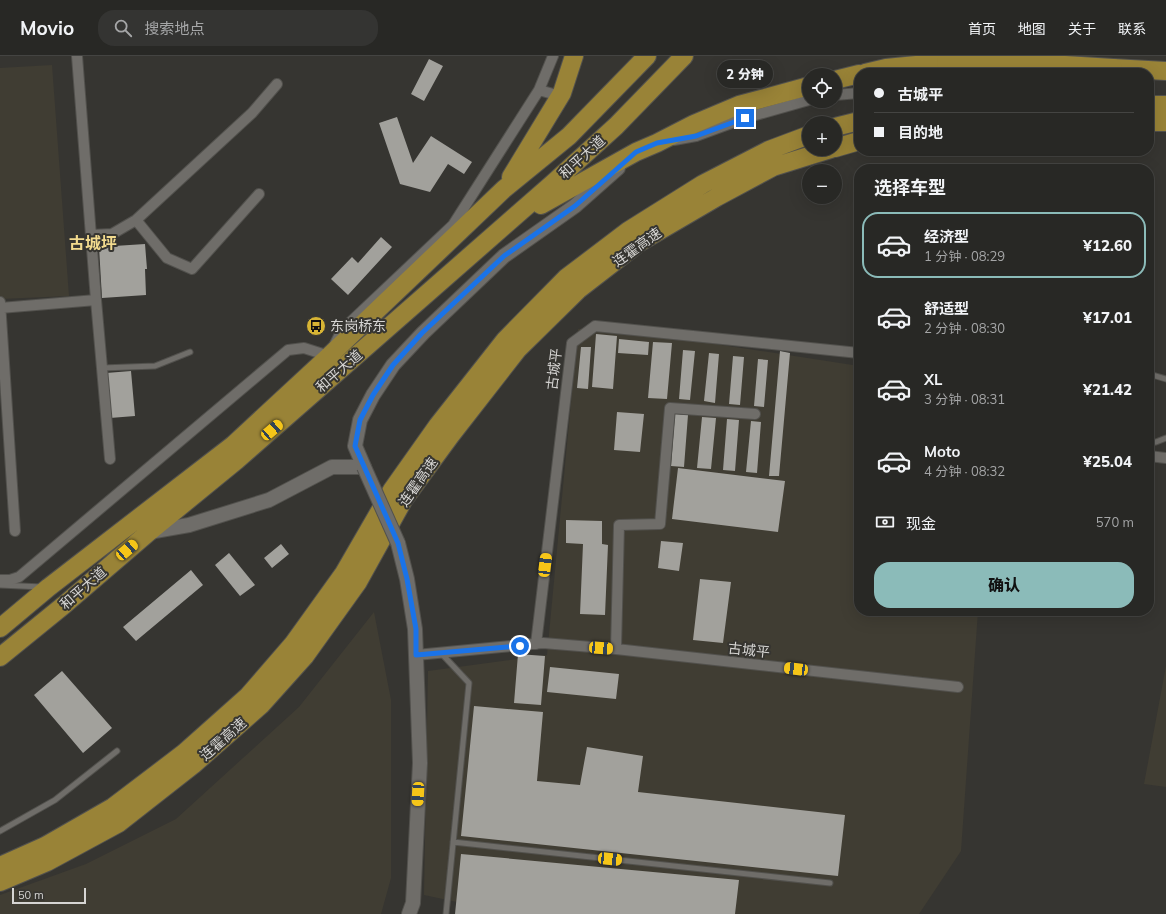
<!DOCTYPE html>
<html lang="zh">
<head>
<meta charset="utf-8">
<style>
	body { margin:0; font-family:Mulish,"Noto Sans SC",sans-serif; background:#343432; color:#f1f3f6; height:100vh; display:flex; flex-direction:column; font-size:15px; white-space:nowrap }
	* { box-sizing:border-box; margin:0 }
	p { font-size:13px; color:#a5a6a7 }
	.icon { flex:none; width:22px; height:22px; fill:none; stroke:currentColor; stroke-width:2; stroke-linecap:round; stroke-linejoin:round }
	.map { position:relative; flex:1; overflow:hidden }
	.panel { position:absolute; left:854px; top:108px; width:300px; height:452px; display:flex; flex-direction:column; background:#282825; border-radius:16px; box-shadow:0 4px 16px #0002,0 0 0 1px #444442 }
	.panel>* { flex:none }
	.guide { position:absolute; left:854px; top:12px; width:300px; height:88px; border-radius:16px; box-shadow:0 4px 16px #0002,0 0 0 1px #444442; display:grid; align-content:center; height:88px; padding:0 20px; background:#282825 }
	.tools { position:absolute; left:802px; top:12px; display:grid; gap:8px }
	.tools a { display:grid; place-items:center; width:40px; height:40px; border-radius:50%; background:#282825; box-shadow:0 4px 16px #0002,0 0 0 1px #444442; font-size:20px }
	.scale { position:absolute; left:12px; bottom:10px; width:74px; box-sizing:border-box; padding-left:4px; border:2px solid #d6d5d3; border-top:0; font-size:11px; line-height:14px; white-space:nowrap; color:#d6d5d3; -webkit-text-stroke:3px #363531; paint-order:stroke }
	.end { position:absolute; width:18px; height:18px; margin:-9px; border:5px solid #1a73e8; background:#fff; box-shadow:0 0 0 2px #fff }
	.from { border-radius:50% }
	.bubble { position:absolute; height:28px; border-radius:14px; background:#282825; box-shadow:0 4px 16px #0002,0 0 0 1px #444442; font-size:13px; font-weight:800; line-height:28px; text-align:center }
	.car { position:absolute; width:12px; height:24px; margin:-12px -6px; border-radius:5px; box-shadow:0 0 3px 1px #0007; background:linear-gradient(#f5c518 24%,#345 0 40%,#f5c518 0 76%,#345 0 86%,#f5c518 0) }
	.guide b { display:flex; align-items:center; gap:14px; height:38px; font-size:15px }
	.guide b+b { border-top:1px solid #444442 }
	.guide i { width:10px; height:10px; background:#f1f3f6 }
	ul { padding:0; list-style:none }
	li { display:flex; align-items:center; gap:12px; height:66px; margin:0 8px 6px; padding:0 12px; border:2px solid transparent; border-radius:16px }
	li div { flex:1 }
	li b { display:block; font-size:15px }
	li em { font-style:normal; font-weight:800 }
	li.selected { border-color:#8bbbb9 }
	li>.icon { width:36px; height:36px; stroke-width:1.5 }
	h2 { padding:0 20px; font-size:18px; line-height:48px }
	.pay { display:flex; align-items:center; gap:10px; height:44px; padding:0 20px; font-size:15px }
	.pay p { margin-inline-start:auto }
	.action { display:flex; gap:8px; margin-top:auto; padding:8px 20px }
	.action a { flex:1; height:46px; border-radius:16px; background:#8bbbb9; color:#111; font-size:16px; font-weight:800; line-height:46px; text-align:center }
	header { display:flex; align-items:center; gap:24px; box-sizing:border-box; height:56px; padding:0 20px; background:#282825; border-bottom:1px solid #444442 }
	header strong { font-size:19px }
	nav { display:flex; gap:22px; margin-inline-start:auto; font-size:14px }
	.search { width:280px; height:36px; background:#343432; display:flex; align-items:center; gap:10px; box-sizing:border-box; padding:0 14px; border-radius:16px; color:#a5a6a7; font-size:15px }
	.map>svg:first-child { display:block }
</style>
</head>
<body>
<header>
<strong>Movio</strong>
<div class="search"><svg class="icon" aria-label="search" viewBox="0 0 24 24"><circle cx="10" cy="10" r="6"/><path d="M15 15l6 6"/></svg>搜索地点</div>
<nav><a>首页</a><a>地图</a><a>关于</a><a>联系</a></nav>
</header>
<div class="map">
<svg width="1166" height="858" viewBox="0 0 1166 858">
	<rect width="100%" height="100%" fill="#363531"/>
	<!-- built -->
	<path fill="#403d33" d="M52 9 69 240 0 243V12Z
		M605 271 859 310V555H978L961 795 919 858H514L424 839 428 615 547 599 578 273Z
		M374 556 391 644V822L381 858H0V839L86 808 176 763 299 651Z
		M1166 610V731L1144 728Z"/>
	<!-- building -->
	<path fill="#a2a19c" d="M429 3 443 10 424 45 411 38Z
		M397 61 413 107 431 80 472 106 464 118 448 108 430 136 400 128 379 67Z
		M381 181 392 191 348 239 331 223 352 201 358 207Z
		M145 188 147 213H145L146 239 102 242 99 191Z
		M596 278 617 280 613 333 592 331Z
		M619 283 649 286 648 299 618 297Z
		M653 286 672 287 667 343 648 342Z
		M581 291H591L588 333 577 332Z
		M683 294 695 295 690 344 679 343Z
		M780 295 790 297 779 420H769Z
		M709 297 719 298 715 347 704 345Z
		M733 300 744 301 740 349 729 348Z
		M758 303 768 304 764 351 754 350Z
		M131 315 135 360 110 362 106 317Z
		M617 356 644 358 640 396 614 394Z
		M675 358 688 359 684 411 671 410Z
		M702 361 716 362 711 413 697 412Z
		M727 363 739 364 735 415 723 414Z
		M751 365 761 366 757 417 746 416Z
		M678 412 785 425 778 476 672 463Z
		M566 464 602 465V488L608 489 605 559 580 558 583 488 566 487Z
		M661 485 683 487 679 515 658 512Z
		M281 488 289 498 272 512 264 502Z
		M229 497 255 529 240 540 215 509Z
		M191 514 203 529 136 585 123 571Z
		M700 523 731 526 723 587 693 584Z
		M518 598 545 600 541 649 514 647Z
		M550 611 619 618 616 643 547 636Z
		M62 615 112 672 83 697 34 639Z
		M474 650 543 656 537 725 580 729 587 691 643 700 638 736 845 759 838 820 461 780Z
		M461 798 739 824 735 858H455Z"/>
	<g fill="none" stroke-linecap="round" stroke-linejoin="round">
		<!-- lane casing -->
		<g stroke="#52514d" stroke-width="7">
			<path id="lane" d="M102 312 155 310 190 296
				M1149 318 1166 323
				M1149 387 1156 386 1166 382
				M0 529 42 531
				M441 597 469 627 446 858
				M0 775 55 744 117 695
				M453 786 830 827"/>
		</g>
		<!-- street casing -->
		<g stroke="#52514d" stroke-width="12">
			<path id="street" d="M77 0 96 244 110 403
				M539 34 560 40
				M835 39 859 37
				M674 84 696 80 745 62 809 44
				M136 164 167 202 192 213 259 138
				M91 179 112 178 136 164 252 57 277 28
				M0 246 15 475
				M0 252 96 244
				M1149 400 1166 402
				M0 524H10L19 521 288 294 304 292 329 300 342 274 453 169 539 34 553 0
				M536 588 572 287 595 270 859 297
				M616 593 619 469 660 468 670 352 755 358
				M416 599 543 587 616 593 958 631"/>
		</g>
		<!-- secondary casing -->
		<g stroke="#52514d" stroke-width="16">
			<path id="secondary" d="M149 476 189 469 269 444 332 411H364L355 390 360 364 373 339 393 309 423 277 504 200 575 150 618 112
				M398 487 407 523 415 573 420 707 413 847 409 858"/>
		</g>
		<!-- highway casing -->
		<g stroke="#52514d" stroke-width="20">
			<path id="highway" d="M1113 12 1166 15
				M865 17 886 12 946 6
				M835 24 859 18
				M835 71 859 65
				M835 92 859 85
				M511 121 562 37 574 0
				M541 149 636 96 657 87 694 68 739 49 809 30
				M0 572 49 531 233 389 329 300 504 133 569 80 647 0
				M0 601 64 549 149 476 237 404 552 128 616 70 684 0
				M0 810 45 790 113 751 184 697 248 640 293 588 344 517 392 434 438 369 505 284 566 222 628 175 703 128 769 94 809 79
				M0 826 47 806 119 767 193 709 261 649 305 600 358 526 404 443 451 379 518 293 578 234 640 186 717 141 773 111 831 93"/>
		</g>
		<!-- lane -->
		<use href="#lane" stroke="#6f6d69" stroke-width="5"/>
		<!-- street -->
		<use href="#street" stroke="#6f6d69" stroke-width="10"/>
		<!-- secondary -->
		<use href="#secondary" stroke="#6f6d69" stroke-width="14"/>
		<!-- highway -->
		<use href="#highway" stroke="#998337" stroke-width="18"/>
		<!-- secondary-bridge casing -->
		<g stroke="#52514d" stroke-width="16" stroke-linecap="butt">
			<path id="secondary-bridge" d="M364 411 398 487"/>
		</g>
		<!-- highway-bridge casing -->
		<g stroke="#52514d" stroke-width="20" stroke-linecap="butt">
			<path id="highway-bridge" d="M946 6 1001 5 1113 12
				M1149 49H1166
				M1149 66H1166"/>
		</g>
		<!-- secondary-bridge -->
		<use href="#secondary-bridge" stroke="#6f6d69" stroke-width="14"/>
		<!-- highway-bridge -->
		<use href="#highway-bridge" stroke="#998337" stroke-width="18"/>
	</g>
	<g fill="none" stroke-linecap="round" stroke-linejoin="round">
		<!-- route -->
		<path stroke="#1a73e8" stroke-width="5" d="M520 590 416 599V573L407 523 398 487 355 390 360 364 373 339 393 309 422 277 504 200 575 150 636 96 657 87 696 80 745 62"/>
	</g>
	<!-- icons -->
	<defs>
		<g id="bus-disc" transform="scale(1)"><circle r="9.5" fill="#d7b434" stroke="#363531"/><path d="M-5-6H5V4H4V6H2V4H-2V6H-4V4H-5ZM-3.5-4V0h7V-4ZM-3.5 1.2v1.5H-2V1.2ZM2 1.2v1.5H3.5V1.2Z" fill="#111"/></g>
	</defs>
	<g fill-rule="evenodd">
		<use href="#bus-disc" x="316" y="270"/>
	</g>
	<g text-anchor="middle" stroke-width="4" stroke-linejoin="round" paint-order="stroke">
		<!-- street labels -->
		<g font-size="14" fill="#d6d5d3" stroke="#363531">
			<text transform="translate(582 101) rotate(-42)" y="5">和平大道</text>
			<text transform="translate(637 191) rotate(-35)" y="5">连霍高速</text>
			<text transform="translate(554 313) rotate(-83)" y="5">古城平</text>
			<text transform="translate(339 315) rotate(-41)" y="5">和平大道</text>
			<text transform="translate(418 426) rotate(-55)" y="5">连霍高速</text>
			<text transform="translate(83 532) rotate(-41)" y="5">和平大道</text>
			<text transform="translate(749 594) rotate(6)" y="5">古城平</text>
			<text transform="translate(223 683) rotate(-41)" y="5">连霍高速</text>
		</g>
		<!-- poi labels -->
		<g font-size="14" fill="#d6d5d3" stroke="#363531" text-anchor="start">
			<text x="330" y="275">东岗桥东</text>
		</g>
		<!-- quarter labels -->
		<g font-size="16" font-weight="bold" fill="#f3db8e" stroke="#363531">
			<text x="93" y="193">古城坪</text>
		</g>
	</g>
</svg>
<div class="tools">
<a><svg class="icon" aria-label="locate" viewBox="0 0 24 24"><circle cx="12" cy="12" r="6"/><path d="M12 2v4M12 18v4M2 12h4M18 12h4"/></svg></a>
<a>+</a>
<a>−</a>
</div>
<div class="scale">50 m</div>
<i class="end from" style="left:520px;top:590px"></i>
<i class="end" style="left:745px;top:62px"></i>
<div class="bubble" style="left:717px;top:4px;width:56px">2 分钟</div>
<i class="car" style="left:272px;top:374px;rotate:49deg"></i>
<i class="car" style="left:127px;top:494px;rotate:49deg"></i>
<i class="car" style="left:545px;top:509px;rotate:7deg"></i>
<i class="car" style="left:601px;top:592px;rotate:94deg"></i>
<i class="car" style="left:796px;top:613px;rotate:277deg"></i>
<i class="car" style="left:418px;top:738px;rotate:183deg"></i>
<i class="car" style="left:610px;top:803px;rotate:96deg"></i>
<div class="guide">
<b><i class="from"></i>古城平</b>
<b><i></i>目的地</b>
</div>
<section class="panel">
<h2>选择车型</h2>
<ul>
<li class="selected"><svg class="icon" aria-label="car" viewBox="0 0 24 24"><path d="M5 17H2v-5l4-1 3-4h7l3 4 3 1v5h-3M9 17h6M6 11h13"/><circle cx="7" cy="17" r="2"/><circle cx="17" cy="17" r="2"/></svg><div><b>经济型</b><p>1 分钟 · 08:29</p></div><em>¥12.60</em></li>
<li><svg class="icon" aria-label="car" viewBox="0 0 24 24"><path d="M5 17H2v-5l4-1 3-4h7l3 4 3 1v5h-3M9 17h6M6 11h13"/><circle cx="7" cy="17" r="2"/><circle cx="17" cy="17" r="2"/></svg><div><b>舒适型</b><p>2 分钟 · 08:30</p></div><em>¥17.01</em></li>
<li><svg class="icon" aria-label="car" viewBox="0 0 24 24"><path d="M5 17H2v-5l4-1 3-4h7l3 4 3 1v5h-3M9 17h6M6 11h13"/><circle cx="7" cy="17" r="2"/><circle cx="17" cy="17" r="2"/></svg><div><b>XL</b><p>3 分钟 · 08:31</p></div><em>¥21.42</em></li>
<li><svg class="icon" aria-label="car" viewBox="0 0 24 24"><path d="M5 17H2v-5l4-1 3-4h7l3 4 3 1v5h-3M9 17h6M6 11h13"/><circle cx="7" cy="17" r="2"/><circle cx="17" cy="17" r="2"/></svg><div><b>Moto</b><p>4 分钟 · 08:32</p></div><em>¥25.04</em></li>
</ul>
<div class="pay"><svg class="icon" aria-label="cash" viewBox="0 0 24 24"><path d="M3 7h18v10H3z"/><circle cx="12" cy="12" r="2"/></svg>现金<p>570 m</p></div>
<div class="action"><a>确认</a></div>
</section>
</div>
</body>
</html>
